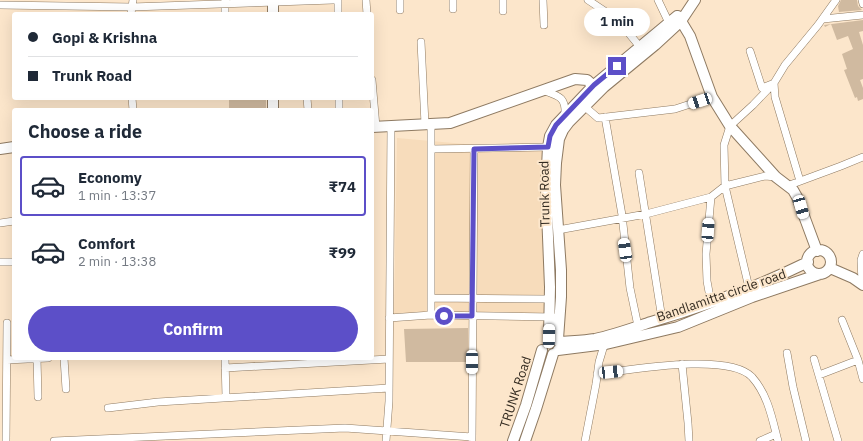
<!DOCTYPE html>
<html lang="en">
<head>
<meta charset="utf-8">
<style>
	body { margin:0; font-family:"IBM Plex Sans",sans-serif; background:#f2f2f3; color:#1f2937; height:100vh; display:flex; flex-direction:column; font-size:15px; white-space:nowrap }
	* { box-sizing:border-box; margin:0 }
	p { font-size:13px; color:#747a83 }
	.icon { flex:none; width:22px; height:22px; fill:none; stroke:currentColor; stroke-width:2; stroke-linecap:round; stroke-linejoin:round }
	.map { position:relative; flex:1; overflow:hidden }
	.drawer { position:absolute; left:12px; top:108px; width:362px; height:252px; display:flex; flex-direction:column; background:#fff; border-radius:4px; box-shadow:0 4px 16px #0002 }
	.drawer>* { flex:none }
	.banner { position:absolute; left:12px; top:12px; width:362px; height:88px; border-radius:4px; box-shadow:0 4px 16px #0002; display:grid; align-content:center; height:88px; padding:0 16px; background:#fff }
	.end { position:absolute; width:18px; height:18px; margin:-9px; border:5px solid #5c4fc8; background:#fff; box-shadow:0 0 0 2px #fff }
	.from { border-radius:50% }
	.bubble { position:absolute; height:28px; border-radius:14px; background:#fff; box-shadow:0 4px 16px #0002; font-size:13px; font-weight:800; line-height:28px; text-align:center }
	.car { position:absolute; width:12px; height:24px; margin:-12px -6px; border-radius:5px; box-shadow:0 0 3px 1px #0007; background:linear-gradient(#fff 24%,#345 0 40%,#fff 0 76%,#345 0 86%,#fff 0) }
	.banner b { display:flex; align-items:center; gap:14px; height:38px; font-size:15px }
	.banner b+b { border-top:1px solid #e0e1e3 }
	.banner i { width:10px; height:10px; background:#1f2937 }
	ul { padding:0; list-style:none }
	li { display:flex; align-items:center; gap:12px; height:60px; margin:0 8px 6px; padding:0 8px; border:2px solid transparent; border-radius:4px }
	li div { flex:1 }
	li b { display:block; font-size:15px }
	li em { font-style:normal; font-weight:800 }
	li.active { border-color:#5c4fc8 }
	li>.icon { width:36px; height:36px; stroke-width:1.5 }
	h2 { padding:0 16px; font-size:18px; line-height:48px }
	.cta { display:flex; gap:8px; margin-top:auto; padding:8px 16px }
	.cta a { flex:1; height:46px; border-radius:24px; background:#5c4fc8; color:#fff; font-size:16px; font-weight:800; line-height:46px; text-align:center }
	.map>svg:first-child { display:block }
</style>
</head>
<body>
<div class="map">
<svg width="863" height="441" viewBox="0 0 863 441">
	<rect width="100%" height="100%" fill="#fce6cb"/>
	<!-- built -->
	<path fill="#f7dcbb" d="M397 138 544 151 547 313 478 312 394 314Z"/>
	<!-- building -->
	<path fill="#d0baa0" d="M841 0H857L858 6 862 10 839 12 838 6Z
		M863 20V31L859 32 863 45V79L860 80 863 88V99L858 101 857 97 855 98 844 70 847 69 842 54 853 49 848 36 837 40 831 24 825 27 824 25Z
		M229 98H266V110H229Z
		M468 328V362H406L404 329Z"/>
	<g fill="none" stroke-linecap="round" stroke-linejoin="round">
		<!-- street casing -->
		<g stroke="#8e7a62" stroke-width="8">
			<path id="street" d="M225 0V14
				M338 0V14
				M366 0 367 14
				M400 0V10
				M453 0V9
				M503 0V11
				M543 0 544 25
				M588 0 618 20 640 47
				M658 0 669 23
				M862 0 863 4
				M0 5 132 7 333 0
				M131 14 133 0
				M823 19 863 15
				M421 42 425 124
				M750 51 762 88 772 84
				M372 80 376 127
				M542 90C558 96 566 96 565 115
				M132 98 133 110
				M307 98 308 110
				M339 98V110
				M584 106 598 118 675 109 712 97
				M605 117 622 215 630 288 638 326
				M431 149 548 147
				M639 173 662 319
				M800 181 775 97 774 83 785 65 818 25 836 0
				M787 186 841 166 863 157
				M0 223 14 221
				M558 230 646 214 711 197
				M0 262H14
				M862 282 861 260 863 254
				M750 292 725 186 724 145 730 126 753 105 774 83
				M431 298 547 299
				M711 303 707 281 706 254 711 197 725 186 765 176 776 177
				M431 315V124
				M389 318 431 315 553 317
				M842 320 858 360 863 379
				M787 353 793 387 806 441
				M37 358 38 397
				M64 358 66 389
				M225 358 226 397
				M814 359 838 441
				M7 360 48 358
				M682 364 688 423 689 441
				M225 368 389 359
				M597 374C631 370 728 352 752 377 768 395 772 418 778 441
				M819 375 858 360
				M108 408 158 402 389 388
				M6 441 7 323
				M54 441 345 428 472 437
				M386 441 389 401 391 126
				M472 441 474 149
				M585 441 596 384 599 362 605 342
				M760 441 776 434"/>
		</g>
		<!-- secondary casing -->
		<g stroke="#8e7a62" stroke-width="12">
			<path id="secondary" d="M273 14V0
				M678 16 690 36 712 97 730 126 776 177 793 190 797 197 817 251
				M273 110V98
				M372 127 450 123 575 79 587 80 598 90
				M0 149 14 147
				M807 262a12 12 0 1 1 24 0a12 12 0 1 1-24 0Z
				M830 268 853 278 863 285
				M549 335 550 287 546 187 548 147 550 136 556 125 594 85 677 16
				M558 339 561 297V270L555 185 556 163 559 139 563 130 569 122 604 87 655 45 681 21 695 0
				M559 342C571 341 584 341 595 339 614 335 633 328 651 322 705 306 757 287 808 262
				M558 350 606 344 678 327 752 297 820 274
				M513 441 526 405 542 350
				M525 441 536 409 553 354"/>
		</g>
		<!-- street -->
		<use href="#street" stroke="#fff" stroke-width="7"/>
		<!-- secondary -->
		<use href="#secondary" stroke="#fff" stroke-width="10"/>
	</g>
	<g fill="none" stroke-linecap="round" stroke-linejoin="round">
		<!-- route -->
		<path stroke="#5c4fc8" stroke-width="5" d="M444 316H472L474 149 548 147 550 136 556 125 594 85 617 66"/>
	</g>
	<g text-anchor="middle" stroke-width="4" stroke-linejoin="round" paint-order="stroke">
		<!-- street labels -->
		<g font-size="13" fill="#31291f" stroke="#fce6cb">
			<text transform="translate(544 194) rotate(-91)" y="5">Trunk Road</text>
			<text transform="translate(721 295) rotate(-19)" y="5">Bandlamitta circle road</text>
			<text transform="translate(515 392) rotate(-72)" y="5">TRUNK Road</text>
		</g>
	</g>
</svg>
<i class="end from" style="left:444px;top:316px"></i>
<i class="end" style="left:617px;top:66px"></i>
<div class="bubble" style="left:584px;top:8px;width:66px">1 min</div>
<i class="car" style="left:700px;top:101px;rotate:252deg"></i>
<i class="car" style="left:801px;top:207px;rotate:164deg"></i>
<i class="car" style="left:708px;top:230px;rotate:4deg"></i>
<i class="car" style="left:625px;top:250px;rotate:352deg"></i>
<i class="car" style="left:549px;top:336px;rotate:1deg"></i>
<i class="car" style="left:472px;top:362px;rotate:180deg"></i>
<i class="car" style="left:611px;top:372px;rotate:84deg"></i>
<div class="banner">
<b><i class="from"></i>Gopi &amp; Krishna</b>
<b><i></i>Trunk Road</b>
</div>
<section class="drawer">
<h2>Choose a ride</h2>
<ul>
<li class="active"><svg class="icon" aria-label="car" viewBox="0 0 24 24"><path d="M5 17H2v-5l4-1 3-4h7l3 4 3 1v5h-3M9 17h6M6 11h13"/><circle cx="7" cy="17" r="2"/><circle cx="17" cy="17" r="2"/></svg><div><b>Economy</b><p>1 min · 13:37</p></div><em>₹74</em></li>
<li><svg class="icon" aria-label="car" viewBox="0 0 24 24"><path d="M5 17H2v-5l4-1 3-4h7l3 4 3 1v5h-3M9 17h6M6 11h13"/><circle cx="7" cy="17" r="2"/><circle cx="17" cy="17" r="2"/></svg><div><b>Comfort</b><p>2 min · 13:38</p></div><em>₹99</em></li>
</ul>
<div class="cta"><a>Confirm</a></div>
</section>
</div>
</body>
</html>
